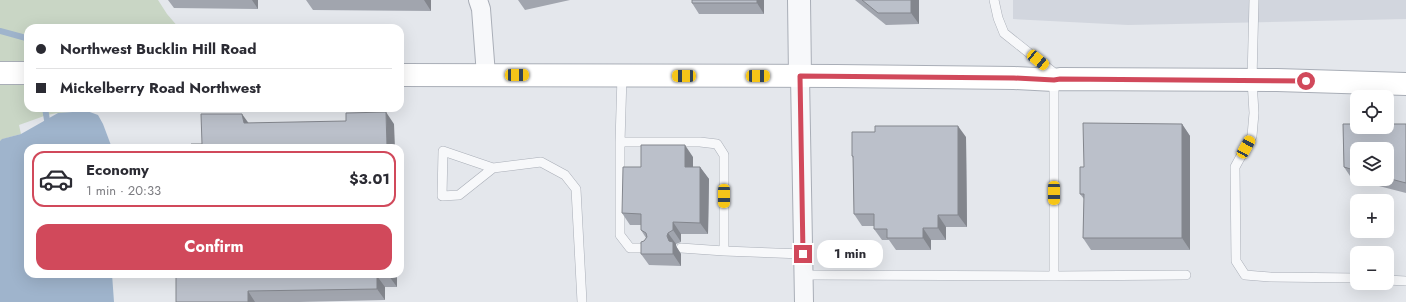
<!DOCTYPE html>
<html lang="en">
<head>
<meta charset="utf-8">
<style>
	body { margin:0; font-family:Jost,sans-serif; background:#f2f2f3; color:#2b2b33; height:100vh; display:flex; flex-direction:column; font-size:15px; white-space:nowrap }
	* { box-sizing:border-box; margin:0 }
	p { font-size:13px; color:#7c7c81 }
	.icon { flex:none; width:22px; height:22px; fill:none; stroke:currentColor; stroke-width:2; stroke-linecap:round; stroke-linejoin:round }
	.map { position:relative; flex:1; overflow:hidden }
	.drawer { position:absolute; left:24px; top:144px; width:380px; height:134px; display:flex; flex-direction:column; background:#fff; border-radius:12px; box-shadow:0 4px 16px #0002 }
	.drawer>* { flex:none }
	.banner { position:absolute; left:24px; top:24px; width:380px; height:88px; border-radius:12px; box-shadow:0 4px 16px #0002; display:grid; align-content:center; height:88px; padding:0 12px; background:#fff }
	.tools { position:absolute; left:1350px; top:90px; display:grid; gap:8px }
	.tools a { display:grid; place-items:center; width:44px; height:44px; border-radius:8px; background:#fff; box-shadow:0 4px 16px #0002; font-size:20px }
	.end { position:absolute; width:18px; height:18px; margin:-9px; border:5px solid #d1495b; background:#fff; box-shadow:0 0 0 2px #fff }
	.from { border-radius:50% }
	.bubble { position:absolute; height:28px; border-radius:12px; background:#fff; box-shadow:0 4px 16px #0002; font-size:13px; font-weight:700; line-height:28px; text-align:center }
	.car { position:absolute; width:12px; height:24px; margin:-12px -6px; border-radius:5px; box-shadow:0 0 3px 1px #0007; background:linear-gradient(#f5c518 24%,#345 0 40%,#f5c518 0 76%,#345 0 86%,#f5c518 0) }
	.banner b { display:flex; align-items:center; gap:14px; height:38px; font-size:15px }
	.banner b+b { border-top:1px solid #e1e1e2 }
	.banner i { width:10px; height:10px; background:#2b2b33 }
	ul { padding:7px 0 0; list-style:none }
	li { display:flex; align-items:center; gap:12px; height:56px; margin:0 8px 6px; padding:0 4px; border:2px solid transparent; border-radius:12px }
	li div { flex:1 }
	li b { display:block; font-size:15px }
	li em { font-style:normal; font-weight:700 }
	li.current { border-color:#d1495b }
	li>.icon { width:36px; height:36px; stroke-width:1.5 }
	.button { display:flex; gap:8px; margin-top:auto; padding:8px 12px }
	.button a { flex:1; height:46px; border-radius:12px; background:#d1495b; color:#fff; font-size:16px; font-weight:700; line-height:46px; text-align:center }
	.map>svg:first-child { display:block }
</style>
</head>
<body>
<div class="map">
<svg width="1406" height="302" viewBox="0 0 1406 302">
	<rect width="100%" height="100%" fill="#e4e7ec"/>
	<!-- built -->
	<path fill="#d2d6de" d="M1013 0H1406V19L1128 25 1013 19Z"/>
	<!-- green -->
	<path fill="#c9d6c5" d="M0 0H158L167 14 179 28H28V108H88L87 111 58 113 47 115 19 125 21 134 3 139 0 141Z"/>
	<!-- water -->
	<path fill="#9fb4cc" d="M87 111 98 115 103 124 112 148H28V274H112L114 302H0V141L2 139 21 134 58 113Z"/>
	<g fill="none" stroke-linecap="round" stroke-linejoin="round">
		<!-- stream -->
		<path stroke="#9fb4cc" stroke-width="6" d="M0 31 26 38 28 40
			M45 108 47 120"/>
		<!-- service casing -->
		<g stroke="#a9aeb7" stroke-width="10">
			<path id="service" d="M994 0 998 18 1004 33 1058 76
				M1254 0 1252 80 1254 113 1252 136 1235 167 1236 261 1245 275 1270 277 1357 278
				M622 76 620 142V235L630 248H649
				M620 142H700L717 144 724 155V251L803 254
				M493 168 459 195 442 196 443 151 493 168 541 162 565 175 576 189 582 302
				M681 248 724 251
				M804 275 1054 276V80
				M1054 276 1186 275
				M1387 280 1406 281"/>
		</g>
		<!-- minor casing -->
		<g stroke="#a9aeb7" stroke-width="20">
			<path id="minor" d="M478 0 481 9 486 75
				M800 76 804 302"/>
		</g>
		<!-- tertiary casing -->
		<g stroke="#a9aeb7" stroke-width="24">
			<path id="tertiary" d="M799 0 800 76"/>
		</g>
		<!-- secondary casing -->
		<g stroke="#a9aeb7" stroke-width="24">
			<path id="secondary" d="M0 73H28
				M400 75 837 76 1014 78 1054 80 1060 79 1277 80 1406 84"/>
		</g>
		<!-- service -->
		<use href="#service" stroke="#f7f8fa" stroke-width="9"/>
		<!-- minor -->
		<use href="#minor" stroke="#f7f8fa" stroke-width="18"/>
		<!-- tertiary -->
		<use href="#tertiary" stroke="#f7f8fa" stroke-width="22"/>
		<!-- secondary -->
		<use href="#secondary" stroke="#fff" stroke-width="22"/>
	</g>
	<!-- wall -->
	<path fill="#a1a5ae" fill-rule="evenodd" d="M168 0H258V9L174 8Z
		M306 0H431V11L313 10Z
		M518 0H570L525 10Z
		M764 0V14H699L692 3Z
		M855 0H919V24L886 25Z
		M1182 124 1190 136V250H1091L1083 238 1084 199 1080 194 1084 167Z
		M1343 124H1357V127H1387V124H1406V193L1352 179 1344 167ZM1357 149H1387V179H1357Z
		M966 137 967 227H946V240H931V250H896L889 240H882L874 229V226H862L854 214 853 158 852 156Z
		M693 157V167H700L709 179 708 234H681V242L676 244V246L681 254V266L649 265 641 254 644 241 646 238 641 230V225H630L622 213 641 167Z
		M176 274H397V287H385V300L299 302H176Z"/>
	<!-- shaded-wall -->
	<path fill="#83868d" d="M252 0H258V9Z
		M424 0H431V11Z
		M757 0H764V14L757 3Z
		M911 0H919V24L911 13Z
		M386 112 394 124 395 148H387Z
		M242 114 250 125 244 123Z
		M1182 124 1190 136V250L1182 238Z
		M958 126 966 137 967 227 958 215Z
		M685 145 693 157V179L685 167Z
		M700 167 709 179 708 234 700 223Z
		M938 215 946 227V240L938 228Z
		M673 222 681 234V242L673 230Z
		M923 228 931 240V250L923 238Z
		M668 233 676 244V246L681 254V266L673 254 667 236Z
		M389 274H397V287L389 276Z
		M377 276 385 287V300L377 289Z
		M248 291 255 302H248Z"/>
	<!-- building -->
	<path fill="#bbc0ca" stroke="#83868d" d="M692 0H757V3H692Z
		M862 0H911V13H878Z
		M386 112 387 148H191V144H202L201 114H242L244 123 346 121V113Z
		M1083 123 1182 124V238H1083L1084 194H1080V167H1084Z
		M1343 124H1357V127H1387V124H1406V183L1387 178V149H1357V171L1344 167Z
		M875 126H958V215H938V228H923V238H887V229H874V214H854L853 156H852V132H875Z
		M641 145H685V167H700V223L673 222V230L668 233 667 236 669 241 673 242V254H641V242L644 241 647 237 646 233 641 230V214L622 213 623 167H641Z
		M176 274H389V276H377V289L248 291V302H176Z"/>
	<g fill="none" stroke-linecap="round" stroke-linejoin="round">
		<!-- route -->
		<path stroke="#d1495b" stroke-width="5" d="M803 254 800 76 1014 78 1054 80 1060 79 1306 81"/>
	</g>
</svg>
<div class="tools">
<a><svg class="icon" aria-label="locate" viewBox="0 0 24 24"><circle cx="12" cy="12" r="6"/><path d="M12 2v4M12 18v4M2 12h4M18 12h4"/></svg></a>
<a><svg class="icon" aria-label="layers" viewBox="0 0 24 24"><path d="M12 4l9 5-9 5-9-5zM3 14l9 5 9-5"/></svg></a>
<a>+</a>
<a>−</a>
</div>
<i class="end from" style="left:1306px;top:81px"></i>
<i class="end" style="left:803px;top:254px"></i>
<div class="bubble" style="left:817px;top:240px;width:66px">1 min</div>
<i class="car" style="left:1038px;top:60px;rotate:129deg"></i>
<i class="car" style="left:517px;top:75px;rotate:90deg"></i>
<i class="car" style="left:684px;top:76px;rotate:270deg"></i>
<i class="car" style="left:758px;top:76px;rotate:90deg"></i>
<i class="car" style="left:1246px;top:147px;rotate:29deg"></i>
<i class="car" style="left:1054px;top:193px;rotate:180deg"></i>
<i class="car" style="left:724px;top:196px;rotate:180deg"></i>
<div class="banner">
<b><i class="from"></i>Northwest Bucklin Hill Road</b>
<b><i></i>Mickelberry Road Northwest</b>
</div>
<section class="drawer">
<ul>
<li class="current"><svg class="icon" aria-label="car" viewBox="0 0 24 24"><path d="M5 17H2v-5l4-1 3-4h7l3 4 3 1v5h-3M9 17h6M6 11h13"/><circle cx="7" cy="17" r="2"/><circle cx="17" cy="17" r="2"/></svg><div><b>Economy</b><p>1 min · 20:33</p></div><em>$3.01</em></li>
</ul>
<div class="button"><a>Confirm</a></div>
</section>
</div>
</body>
</html>
